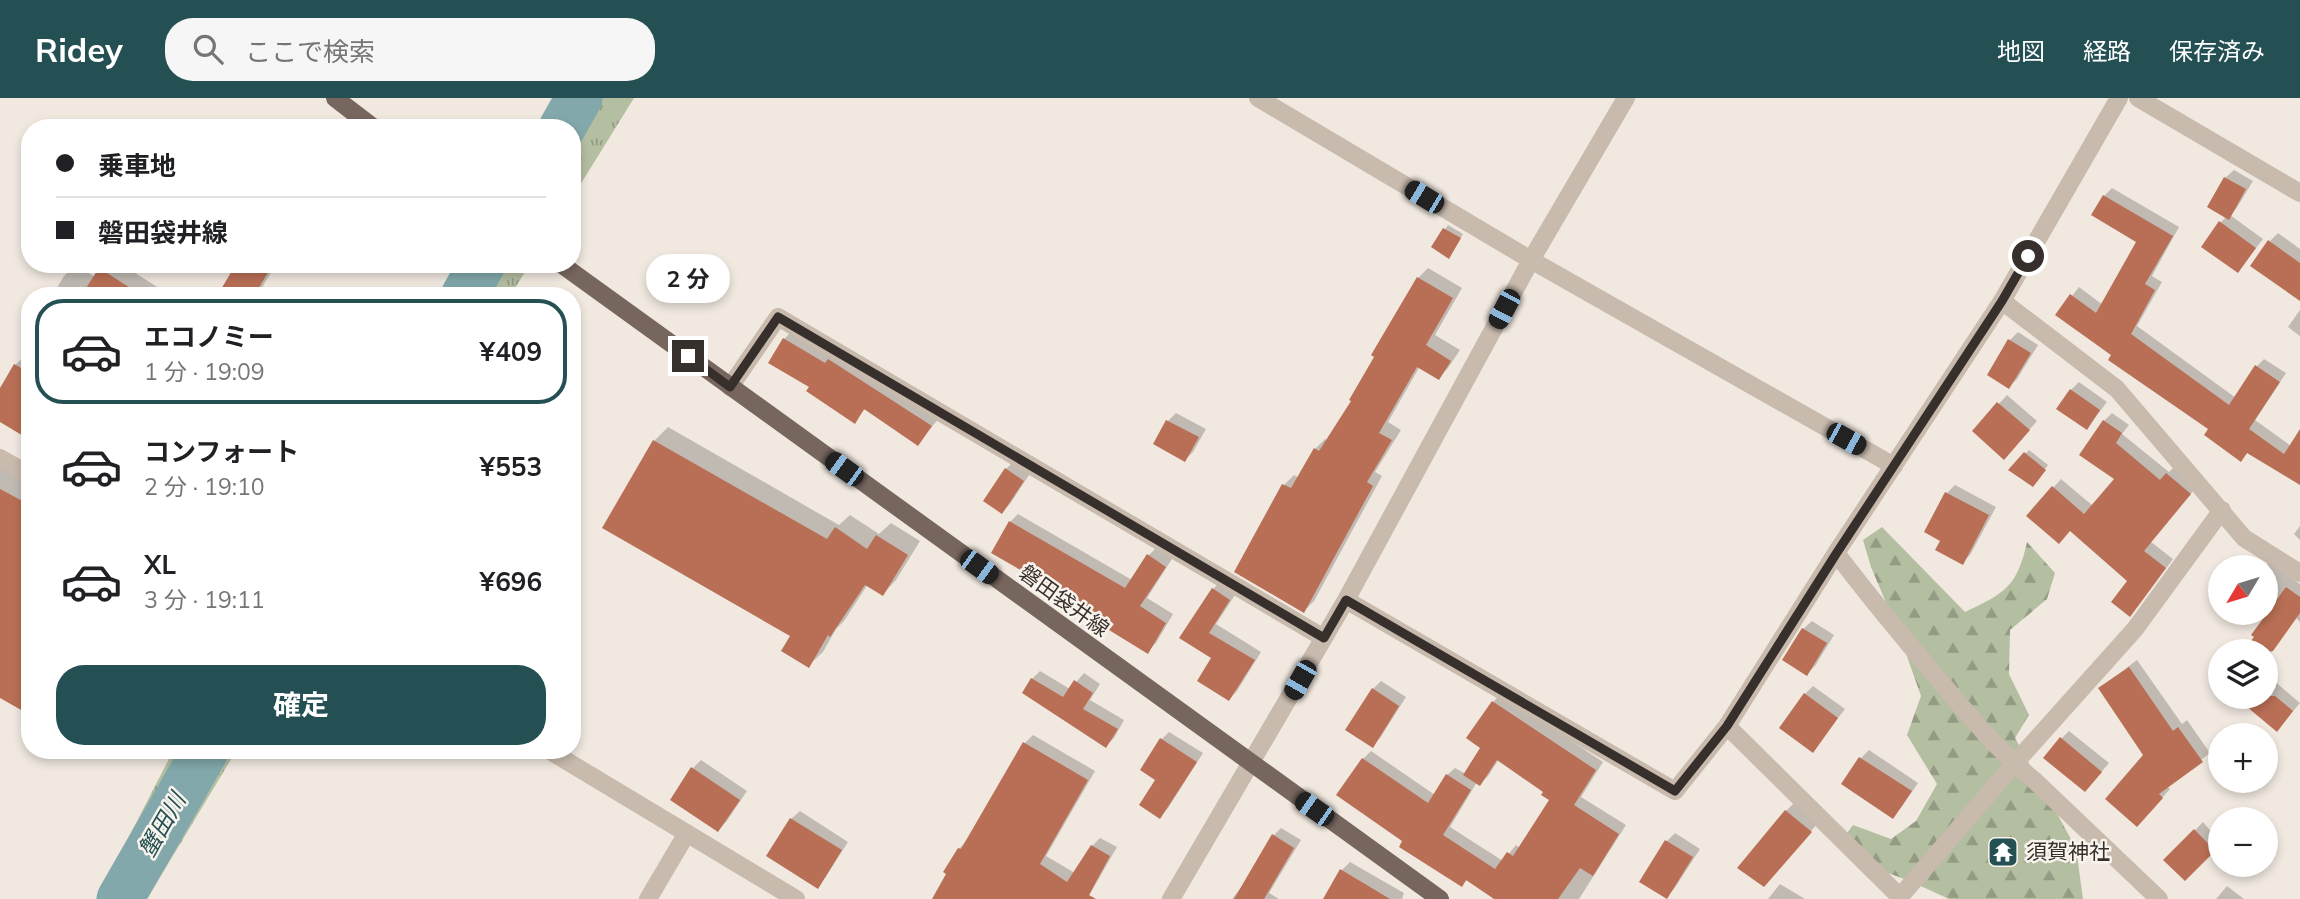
<!DOCTYPE html>
<html lang="ja">
<head>
<meta charset="utf-8">
<style>
	body { margin:0; font-family:Mulish,"Noto Sans JP",sans-serif; background:#f6f6f6; color:#202124; height:100vh; display:flex; flex-direction:column; font-size:26px; white-space:nowrap }
	* { box-sizing:border-box; margin:0 }
	p { font-size:23px; color:#757577 }
	.icon { flex:none; width:38px; height:38px; fill:none; stroke:currentColor; stroke-width:2; stroke-linecap:round; stroke-linejoin:round }
	.map { position:relative; flex:1; overflow:hidden }
	.drawer { position:absolute; left:21px; top:189px; width:560px; height:472px; display:flex; flex-direction:column; background:#fff; border-radius:28px; box-shadow:0 4px 10px #0003 }
	.drawer>* { flex:none }
	.banner { position:absolute; left:21px; top:21px; width:560px; height:154px; border-radius:28px; box-shadow:0 4px 10px #0003; display:grid; align-content:center; height:154px; padding:0 35px; background:#fff }
	.needle { width:46px; rotate:232deg }
	.controls { position:absolute; left:2208px; top:457px; display:grid; gap:14px }
	.controls a { display:grid; place-items:center; width:70px; height:70px; border-radius:50%; background:#fff; box-shadow:0 4px 10px #0003; font-size:35px }
	.end { position:absolute; width:32px; height:32px; margin:-16px; border:9px solid #372f2b; background:#fff; box-shadow:0 0 0 4px #fff }
	.from { border-radius:50% }
	.bubble { position:absolute; height:49px; border-radius:24px; background:#fff; box-shadow:0 4px 10px #0003; font-size:23px; font-weight:700; line-height:49px; text-align:center }
	.car { position:absolute; width:21px; height:42px; margin:-21px -10px; border-radius:9px; box-shadow:0 0 5px 2px #0007; background:linear-gradient(#222 24%,#8ab4d8 0 40%,#222 0 76%,#8ab4d8 0 86%,#222 0) }
	.banner b { display:flex; align-items:center; gap:24px; height:66px; font-size:26px }
	.banner b+b { border-top:2px solid #e0e0e0 }
	.banner i { width:18px; height:18px; background:#202124 }
	ul { padding:12px 0 0; list-style:none }
	li { display:flex; align-items:center; gap:21px; height:105px; margin:0 14px 10px; padding:0 21px; border:4px solid transparent; border-radius:28px }
	li div { flex:1 }
	li b { display:block; font-size:26px }
	li em { font-style:normal; font-weight:700 }
	li.selected { border-color:#245054 }
	li>.icon { width:63px; height:63px; stroke-width:1.5 }
	.cta { display:flex; gap:14px; margin-top:auto; padding:14px 35px }
	.cta a { flex:1; height:80px; border-radius:28px; background:#245054; color:#fff; font-size:28px; font-weight:700; line-height:80px; text-align:center }
	header { display:flex; align-items:center; gap:42px; box-sizing:border-box; height:98px; padding:0 35px; background:#245054; color:#fff }
	header strong { font-size:33px }
	nav { display:flex; gap:38px; margin-inline-start:auto; font-size:24px }
	.search { width:490px; height:63px; background:#f6f6f6; display:flex; align-items:center; gap:18px; box-sizing:border-box; padding:0 24px; border-radius:28px; color:#757577; font-size:26px }
	.map>svg:first-child { display:block }
</style>
</head>
<body>
<header>
<strong>Ridey</strong>
<div class="search"><svg class="icon" aria-label="search" viewBox="0 0 24 24"><circle cx="10" cy="10" r="6"/><path d="M15 15l6 6"/></svg>ここで検索</div>
<nav><a>地図</a><a>経路</a><a>保存済み</a></nav>
</header>
<div class="map">
<svg width="2300" height="801" viewBox="0 0 2300 801">
	<defs>
		<pattern id="grass-tufts" width="24" height="20" patternUnits="userSpaceOnUse" patternTransform="scale(1.75)"><rect width="24" height="20" fill="#b4bea1"/><path d="M3 7l-1-3M5 7V3M7 7l1-3M15 17l-1-3M17 17v-4M19 17l1-3" fill="none" stroke="#939b83"/></pattern>
		<pattern id="forest-firs" width="22" height="20" patternUnits="userSpaceOnUse" patternTransform="scale(1.75)"><rect width="22" height="20" fill="#b4bea1"/><path d="M5 1l3.5 6h-7zM16 11l3.5 6h-7z" fill="#939b83"/></pattern>
	</defs>
	<rect width="100%" height="100%" fill="#f1e9e0"/>
	<!-- grass -->
	<path fill="url(#grass-tufts)" d="M566 0H634L572 100V30H548Z
		M464 166H530L510 198H444Z
		M173 653H236L147 801H97Z"/>
	<!-- forest -->
	<path fill="url(#forest-firs)" d="M1882 429 1965 514C2005 495 2017 489 2027 444L2055 475 2047 501 2010 532 2009 576 2029 617 2015 640 2076 750 2083 801H1949L1912 784 1867 767 1842 742 1853 727 1891 741 1916 723 1937 686 1907 637 1921 598 1898 533 1871 469 1863 442Z"/>
	<!-- shadow -->
	<path fill="#0003" fill-rule="evenodd" d="M2234 72 2253 83 2236 111 2230 117 2263 141 2238 173 2221 124 2227 118 2225 80Z
		M2112 90 2179 129 2152 178 2162 184 2137 228 2236 300 2257 268 2264 261 2286 275 2255 322 2291 348 2300 337V381L2248 354 2241 361 2211 331 2057 217 2079 189 2103 207 2138 143 2104 98Z
		M1448 127 1463 136 1452 155 1433 149Z
		M2278 135 2300 151V176L2270 143Z
		M105 166H121L162 192 158 198H52L64 178 76 167 95 179Z
		M238 166H276L257 198H219Z
		M1428 170 1462 190 1435 237 1460 252 1448 270 1438 280 1420 268 1388 324 1401 332 1375 374 1382 378 1314 503 1304 513 1284 387 1294 377 1299 380 1315 351 1325 341 1328 343 1354 302 1418 180Z
		M2300 212V238L2288 229Z
		M792 233 939 320 918 346 866 310 854 324 812 288 784 241Z
		M2018 234 2038 247 2017 281 2009 289 1989 276 2010 242Z
		M27 256 30 258V339L0 322V294L15 267Z
		M2079 284 2107 304 2087 330 2071 292Z
		M2007 297 2037 323 2012 352 1974 333Z
		M1176 315 1206 331 1193 354 1185 362 1168 323Z
		M2112 315 2129 327 2122 336 2169 374 2175 368 2198 387 2151 444 2173 461 2138 508 2130 482 2070 431 2029 417 2061 381 2093 408 2117 381 2104 323Z
		M668 329 839 427 850 417 879 436 891 425 920 443 896 482 883 496 868 486 844 523 836 531 823 554 809 567 792 538 654 343Z
		M2029 352 2048 367 2036 383 2011 372Z
		M1014 363 1031 374 1010 406 1002 414 1006 371Z
		M0 366 30 383V615L0 598Z
		M1955 387 1996 409 1970 457 1962 465 1943 442 1947 395Z
		M1018 416 1132 482 1148 458 1156 450 1172 461 1147 500 1173 516 1156 545 1148 553 1116 525 994 454 1010 424Z
		M2300 428V442L2294 436Z
		M2269 464 2300 486V524L2296 520 2266 562V553H2245L2278 503 2266 493V469H2264Z
		M1221 483 1237 494 1216 526 1261 554 1237 593 1229 601 1214 560 1182 539 1213 491Z
		M1812 523 1834 537 1815 568 1807 576 1803 531Z
		M2137 562 2182 626 2187 622 2210 655 2167 688 2170 691 2145 719V657L2100 590Z
		M1040 573 1070 591 1084 575 1100 586 1090 602 1124 622 1114 640 1106 648 1032 581Z
		M2266 576 2300 605 2285 623 2266 598Z
		M1381 583 1406 599 1380 640 1372 648 1347 632 1373 591Z
		M1813 588 1845 611 1813 653 1805 596Z
		M1501 596 1603 664 1581 699 1626 727 1579 801H1498L1468 781 1462 787 1405 743 1363 661 1371 653 1435 697 1447 677 1455 670 1466 676 1482 649 1493 604ZM1499 661 1546 694 1552 702 1520 750 1516 747 1503 763 1450 729 1477 684 1480 686 1488 678Z
		M2069 633 2109 665 2093 684 2061 641Z
		M1169 634 1203 655 1168 710 1160 719 1157 681 1161 642Z
		M1033 637 1095 673 1046 758 1075 775 1092 748 1100 740 1117 749 1087 801 959 751 968 741 1025 645Z
		M1869 652 1918 685 1901 710 1893 718 1844 686 1861 660Z
		M701 662 747 693 726 724 718 732 672 701 693 670Z
		M1794 705 1818 725 1772 779 1786 713Z
		M800 713 848 744 825 780 817 789 768 757 791 721Z
		M2203 724 2221 745 2185 781 2166 762Z
		M1281 730 1301 742 1269 795 1279 801H1232L1247 782 1273 738Z
		M1675 735 1700 751 1674 791 1666 799 1641 783 1667 743Z
		M1350 764 1404 795 1402 801H1325L1342 772Z
		M1780 786 1805 801H1768Z
		M2227 788 2244 801H2216Z"/>
	<g fill="none" stroke-linecap="round" stroke-linejoin="round">
		<!-- river -->
		<path stroke="#82a8ab" stroke-width="47" d="M562 30 579 0
			M464 198 482 166
			M120 801 205 653"/>
	</g>
	<!-- building -->
	<path fill="#b96f55" d="M2224 79 2246 91 2229 122 2207 109Z
		M2103 97 2173 138 2145 186 2155 192 2131 236 2229 307 2255 267 2280 284 2249 331 2284 356 2300 331V387L2247 355 2241 364 2204 337 2208 331 2108 262 2111 257 2055 217 2070 196 2096 215 2136 144 2091 117Z
		M2219 123 2256 150 2238 175 2201 149Z
		M1443 130 1461 140 1449 161 1431 149Z
		M2268 142 2300 165V203L2250 168Z
		M236 166H273L254 198H217Z
		M99 170 143 198H81Z
		M1417 179 1453 200 1426 247 1451 263 1439 282 1417 269 1379 335 1392 342 1367 384 1373 388 1304 515 1234 474 1282 386 1291 390 1314 350 1319 353 1351 303 1349 302 1374 259 1371 257Z
		M783 240 825 265 828 261 842 270 932 328 918 348 864 311 855 326 806 293 809 289 768 265Z
		M2008 241 2031 255 2009 291 1987 277Z
		M14 266 30 275V342L0 324V290Z
		M2070 291 2100 312 2087 332 2056 311Z
		M1997 304 2030 332 2004 362 1972 333Z
		M1166 322 1199 339 1185 364 1153 346Z
		M2103 322 2122 335 2116 345 2160 382 2166 375 2191 396 2144 453 2166 470 2130 519 2111 504 2127 483 2070 433 2059 446 2026 418 2052 388 2084 416 2114 381 2079 357Z
		M653 342 827 441 835 429 867 451 876 437 908 457 883 498 865 487 830 539 828 537 809 570 781 553 790 538 602 430Z
		M2024 354 2046 372 2033 389 2008 372Z
		M1005 370 1024 383 1002 416 983 403Z
		M0 391 30 407V617L0 600Z
		M1945 394 1989 417 1963 467 1935 452 1940 443 1924 434Z
		M1009 423 1125 490 1147 456 1166 469 1140 508 1166 525 1148 556 1109 532 1114 526 991 455Z
		M2286 489 2300 499V515L2273 553H2243L2254 539 2251 537Z
		M1212 490 1230 502 1209 535 1255 562 1229 603 1197 583 1211 560 1179 540Z
		M1802 530 1827 545 1807 578 1782 562Z
		M2129 569 2173 633 2178 629 2203 664 2159 696 2163 700 2137 729 2105 701 2143 657 2098 590Z
		M1031 580 1063 599 1074 582 1093 595 1083 611 1118 631 1106 650 1022 595Z
		M1372 590 1399 608 1373 650 1345 632Z
		M1804 595 1838 620 1813 655 1779 630Z
		M2234 598H2275L2293 613 2277 634Z
		M1492 603 1596 672 1574 707 1619 736 1593 778 1580 770 1558 801H1494L1466 782 1462 789 1399 749 1402 743 1336 697 1362 660 1428 705 1446 676 1471 692 1443 737 1495 771 1507 754 1513 758 1549 702 1541 697 1543 694 1497 662 1480 688 1463 677 1480 650 1466 640Z
		M2060 639 2102 674 2085 694 2043 660Z
		M1160 640 1197 664 1160 721 1139 707 1155 682 1140 672Z
		M1023 644 1088 682 1040 766 1067 784 1091 747 1110 758 1089 797 1096 801H932L946 776 943 774 958 750 961 751Z
		M1859 659 1912 693 1893 721 1841 686Z
		M691 669 740 702 718 734 670 702Z
		M1785 712 1812 734 1764 789 1737 770Z
		M790 720 842 752 818 791 766 758Z
		M2194 731 2215 753 2185 783 2163 762Z
		M1272 736 1294 750 1264 801H1234Z
		M1665 742 1693 759 1667 801 1639 784Z
		M1340 771 1390 801H1323Z"/>
	<g fill="none" stroke-linecap="round" stroke-linejoin="round">
		<!-- minor -->
		<path stroke="#c8baad" stroke-width="18" d="M1258 0 1531 162 1894 368
			M2138 0 2300 95
			M2002 203 2117 291 2244 440 2300 475
			M730 289 778 219 1324 540
			M0 360 30 377
			M1836 455C1868 497 1901 537 1935 577 1966 614 1997 652 2035 683L2159 801
			M1346 502 1675 693 1727 628 1836 455 2002 203 2119 0
			M1727 628 1900 799
			M550 653 796 801
			M648 801 687 735
			M1171 801 1346 502 1531 162 1626 0
			M1898 801 2014 666 2135 531 2222 412"/>
		<!-- major -->
		<path stroke="#77665e" stroke-width="18" d="M335 0 374 30
			M561 166 1440 801"/>
	</g>
	<g fill="none" stroke-linecap="round" stroke-linejoin="round">
		<!-- route -->
		<path stroke="#372f2b" stroke-width="9" d="M688 258 730 289 778 219 1324 540 1346 502 1675 693 1727 628 1836 456 2002 203 2028 158"/>
	</g>
	<!-- icons -->
	<defs>
		<g id="temple-square" transform="scale(1.575)"><rect x="-9" y="-9" width="18" height="18" rx="4" fill="#245054" stroke="#f8f3ec"/><path d="M0-6L5-2H3V0L6.5 2.5H4V6H1.5V3h-3V6H-4V2.5H-6.5L-3 0V-2H-5Z" fill="#fff"/></g>
	</defs>
	<g fill-rule="evenodd">
		<use href="#temple-square" x="2003" y="754"/>
	</g>
	<g text-anchor="middle" stroke-width="5" stroke-linejoin="round" paint-order="stroke">
		<!-- street labels -->
		<g font-size="21" fill="#372f2b" stroke="#f8f3ec">
			<text transform="translate(1064 503) rotate(36)" y="7">磐田袋井線</text>
		</g>
		<!-- poi labels -->
		<g font-size="21" fill="#372f2b" stroke="#f8f3ec" text-anchor="start">
			<text x="2026" y="761">須賀神社</text>
		</g>
		<!-- water labels -->
		<g font-size="23" font-style="italic" fill="#245054" stroke="#f8f3ec">
			<text transform="translate(162 727) rotate(-60)" y="8">蟹田川</text>
		</g>
	</g>
</svg>
<div class="controls">
<a><svg class="needle" viewBox="-14 -14 28 28"><path d="M0-13l5 13h-10z" fill="#e53935"/><path d="M0 13l5-13h-10z" fill="#757577"/></svg></a>
<a><svg class="icon" aria-label="layers" viewBox="0 0 24 24"><path d="M12 4l9 5-9 5-9-5zM3 14l9 5 9-5"/></svg></a>
<a>+</a>
<a>−</a>
</div>
<i class="end from" style="left:2028px;top:158px"></i>
<i class="end" style="left:688px;top:258px"></i>
<div class="bubble" style="left:646px;top:156px;width:84px">2 分</div>
<i class="car" style="left:1424px;top:99px;rotate:301deg"></i>
<i class="car" style="left:1504px;top:211px;rotate:208deg"></i>
<i class="car" style="left:1846px;top:341px;rotate:119deg"></i>
<i class="car" style="left:844px;top:371px;rotate:306deg"></i>
<i class="car" style="left:979px;top:469px;rotate:126deg"></i>
<i class="car" style="left:1300px;top:582px;rotate:210deg"></i>
<i class="car" style="left:1314px;top:711px;rotate:305deg"></i>
<div class="banner">
<b><i class="from"></i>乗車地</b>
<b><i></i>磐田袋井線</b>
</div>
<section class="drawer">
<ul>
<li class="selected"><svg class="icon" aria-label="car" viewBox="0 0 24 24"><path d="M5 17H2v-5l4-1 3-4h7l3 4 3 1v5h-3M9 17h6M6 11h13"/><circle cx="7" cy="17" r="2"/><circle cx="17" cy="17" r="2"/></svg><div><b>エコノミー</b><p>1 分 · 19:09</p></div><em>¥409</em></li>
<li><svg class="icon" aria-label="car" viewBox="0 0 24 24"><path d="M5 17H2v-5l4-1 3-4h7l3 4 3 1v5h-3M9 17h6M6 11h13"/><circle cx="7" cy="17" r="2"/><circle cx="17" cy="17" r="2"/></svg><div><b>コンフォート</b><p>2 分 · 19:10</p></div><em>¥553</em></li>
<li><svg class="icon" aria-label="car" viewBox="0 0 24 24"><path d="M5 17H2v-5l4-1 3-4h7l3 4 3 1v5h-3M9 17h6M6 11h13"/><circle cx="7" cy="17" r="2"/><circle cx="17" cy="17" r="2"/></svg><div><b>XL</b><p>3 分 · 19:11</p></div><em>¥696</em></li>
</ul>
<div class="cta"><a>確定</a></div>
</section>
</div>
</body>
</html>
